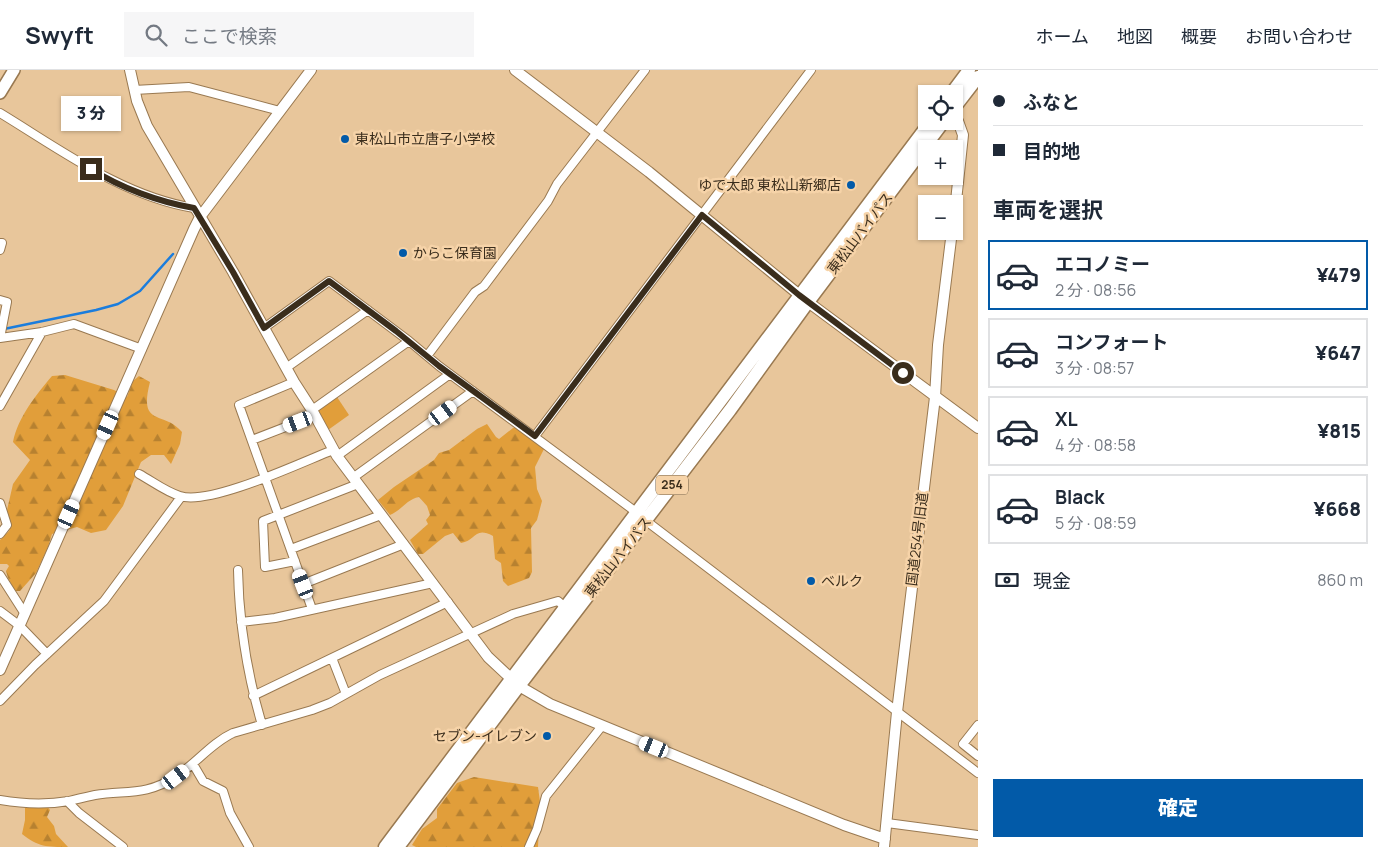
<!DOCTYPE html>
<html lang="ja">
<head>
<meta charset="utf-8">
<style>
	body { margin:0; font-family:Manrope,"Noto Sans JP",sans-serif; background:#f6f6f7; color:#1f2937; height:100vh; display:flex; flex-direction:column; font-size:19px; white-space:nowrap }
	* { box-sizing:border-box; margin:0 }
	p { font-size:16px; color:#747a83 }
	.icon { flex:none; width:28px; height:28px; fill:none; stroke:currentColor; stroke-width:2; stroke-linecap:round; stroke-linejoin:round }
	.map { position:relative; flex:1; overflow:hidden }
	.side { display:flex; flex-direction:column; background:#fff; width:400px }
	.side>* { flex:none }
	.hud { display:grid; align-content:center; height:110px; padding:0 15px; background:#fff }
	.controls { position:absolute; left:918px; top:15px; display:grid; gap:10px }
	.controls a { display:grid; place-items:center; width:45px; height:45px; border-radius:0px; background:#fff; box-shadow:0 1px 4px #0004; font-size:25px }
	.end { position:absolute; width:22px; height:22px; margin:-11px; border:6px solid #3a2d1c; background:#fff; box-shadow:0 0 0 2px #fff }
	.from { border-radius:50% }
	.bubble { position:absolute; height:35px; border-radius:0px; background:#fff; box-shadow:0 1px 4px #0004; font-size:16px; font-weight:800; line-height:35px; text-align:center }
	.car { position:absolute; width:15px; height:30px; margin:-15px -8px; border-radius:6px; box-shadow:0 0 4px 1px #0007; background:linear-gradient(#fff 24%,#345 0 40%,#fff 0 76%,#345 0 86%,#fff 0) }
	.hud b { display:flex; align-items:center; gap:18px; height:48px; font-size:19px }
	.hud b+b { border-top:1px solid #e0e1e3 }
	.hud i { width:12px; height:12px; background:#1f2937 }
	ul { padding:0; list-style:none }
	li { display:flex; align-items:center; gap:15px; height:70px; margin:0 10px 8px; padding:0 5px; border:2px solid #e0e1e3; border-radius:0px }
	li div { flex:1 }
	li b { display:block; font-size:19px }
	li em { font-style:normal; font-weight:800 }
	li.on { border-color:#025aa8 }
	li>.icon { width:45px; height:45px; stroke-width:1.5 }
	h2 { padding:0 15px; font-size:22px; line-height:60px }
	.pay { display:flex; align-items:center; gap:12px; height:55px; padding:0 15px; font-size:19px }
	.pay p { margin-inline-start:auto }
	.cta { display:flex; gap:10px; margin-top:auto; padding:10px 15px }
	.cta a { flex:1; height:58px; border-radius:0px; background:#025aa8; color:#fff; font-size:20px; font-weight:800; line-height:58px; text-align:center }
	header { display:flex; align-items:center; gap:30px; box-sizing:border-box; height:70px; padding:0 25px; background:#fff; border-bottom:1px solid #e0e1e3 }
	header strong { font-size:24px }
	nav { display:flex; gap:28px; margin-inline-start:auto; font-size:18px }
	.search { width:350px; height:45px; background:#f6f6f7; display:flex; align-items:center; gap:12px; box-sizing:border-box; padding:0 18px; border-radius:0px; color:#747a83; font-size:19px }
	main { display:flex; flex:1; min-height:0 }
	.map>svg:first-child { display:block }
</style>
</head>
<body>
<header>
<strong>Swyft</strong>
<div class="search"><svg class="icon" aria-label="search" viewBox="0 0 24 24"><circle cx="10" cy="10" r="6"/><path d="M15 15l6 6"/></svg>ここで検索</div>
<nav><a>ホーム</a><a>地図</a><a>概要</a><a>お問い合わせ</a></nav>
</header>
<main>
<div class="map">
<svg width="978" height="777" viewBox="0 0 978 777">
	<defs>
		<pattern id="forest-firs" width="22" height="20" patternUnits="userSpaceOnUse" patternTransform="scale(1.25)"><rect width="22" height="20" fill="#e19e3a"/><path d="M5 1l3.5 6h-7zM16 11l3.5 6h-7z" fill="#b78130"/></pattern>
	</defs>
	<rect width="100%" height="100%" fill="#e8c69b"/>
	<!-- forest -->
	<path fill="url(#forest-firs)" d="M65 305 114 320 127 327 133 311 139 306 150 312C138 358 164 340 182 362L180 374 171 394 164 385H151L141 392 123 436 106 460 91 463 77 457 52 464 48 477 36 503 20 521H15L8 508 6 501 9 496 7 494H0V470L9 461 11 455 7 440 13 414 30 390 13 372C18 347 36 325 52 306Z
		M487 354 496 367 499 369 513 358 517 357 543 376 544 379 535 397 537 419 542 431 537 450 531 458 532 502 529 508 508 516 503 511 501 493 495 489 493 466C474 456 476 471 461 473L453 463 445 466 423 484H418L410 470 428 454 426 450 430 445 427 436 419 427C407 429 402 440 390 445L378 430 394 417 434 390 439 383 449 380 477 359Z
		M474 707 538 717 540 732 538 777H416L412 775 422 759 437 748V739L457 713Z
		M40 732 47 736 50 740 47 747 54 756 56 764 68 777C47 777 38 777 22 764L25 750V738Z"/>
	<!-- green -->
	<path fill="#e19e3a" d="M337 327 349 345 328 360 318 341Z"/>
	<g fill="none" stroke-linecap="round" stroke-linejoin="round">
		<!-- stream -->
		<path stroke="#1b7ddd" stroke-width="2.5" d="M4 259 96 240 118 234 140 221 173 184"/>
		<!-- minor casing -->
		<g stroke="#997951" stroke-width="10">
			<path id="minor" d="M134 20 189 17 280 41
				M0 43C61 80 122 126 194 138
				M0 173H2L0 180
				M0 230 7 232 0 268
				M264 258 329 211 409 271 439 296 636 442
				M0 268 42 262 74 254 142 279
				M427 286 475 222 484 216 548 131 557 114 645 0
				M286 298 368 240
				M294 312 239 335 312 539
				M0 336 42 262
				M312 340 409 271
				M535 366 811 0
				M252 370 314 346
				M337 386 450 304
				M139 404C152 411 166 422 180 426 210 436 302 392 333 380
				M354 407 473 321
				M0 433 7 455 0 464
				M645 450 978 703
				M291 479 381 445
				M295 491 265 497 263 451 358 414
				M238 500C239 553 247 604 262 655
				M0 505 25 544
				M303 514 404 474
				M0 541 20 556 47 584
				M241 552 275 548 433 513
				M332 588 346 624
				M253 626 448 532
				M0 631 35 595 104 531 181 427
				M978 655 963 674 978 686
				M193 694 203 711 223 721 230 743 249 777
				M0 730C23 734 46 735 69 731 77 729 86 727 95 725 126 720 146 726 175 707 196 694 211 673 233 663L312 640 330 633 380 605 513 544 558 531 565 537
				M67 731 79 743 123 777
				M887 753 978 765
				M529 777 537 759 546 726 602 656"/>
		</g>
		<!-- tertiary casing -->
		<g stroke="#997951" stroke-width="12">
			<path id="tertiary" d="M130 0 137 31 147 56 233 202 294 312 312 340 337 386 488 587 519 616 550 634 844 755 885 769
				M515 0 649 102 808 232 978 358
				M954 48 958 51 963 65 954 150
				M0 600 194 159 200 147 311 0
				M884 777 897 642 935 327 938 275 952 161"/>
		</g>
		<!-- secondary casing -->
		<g stroke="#997951" stroke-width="14">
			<path id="secondary" d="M0 23 14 0"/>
		</g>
		<!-- trunk casing -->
		<g stroke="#997951" stroke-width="15">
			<path id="trunk" d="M951 24 969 0
				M954 38 978 7
				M385 777 931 51
				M398 777 519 616 730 340 808 232 944 51"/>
		</g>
		<!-- minor -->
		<use href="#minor" stroke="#fff" stroke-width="8"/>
		<!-- tertiary -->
		<use href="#tertiary" stroke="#fff" stroke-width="10"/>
		<!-- secondary -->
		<use href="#secondary" stroke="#fff" stroke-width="11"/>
		<!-- trunk -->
		<use href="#trunk" stroke="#fff" stroke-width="12"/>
	</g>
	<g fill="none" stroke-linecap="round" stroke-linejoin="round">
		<!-- route -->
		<path stroke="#3a2d1c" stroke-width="6" d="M91 99C121 118 159 132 194 138L233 202 264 258 329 211 396 261 439 296 535 366 702 145 799 225 903 303"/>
	</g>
	<!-- markers -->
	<g fill="#025aa8" stroke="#f6d3a8" stroke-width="2">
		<circle cx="345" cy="69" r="5"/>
		<circle cx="851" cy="115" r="5"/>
		<circle cx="403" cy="183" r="5"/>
		<circle cx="811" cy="511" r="5"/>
		<circle cx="547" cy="666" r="5"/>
	</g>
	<g text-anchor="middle" stroke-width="5" stroke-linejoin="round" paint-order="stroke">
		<!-- shield labels -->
		<rect fill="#f6d3a8" stroke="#725f46" stroke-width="1" x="656" y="405.5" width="32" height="19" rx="4"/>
		<g font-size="12" font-weight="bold" fill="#3a2d1c">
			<text x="672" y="419">254</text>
		</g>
		<!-- poi labels -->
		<g font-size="14" fill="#3a2d1c" stroke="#f6d3a8" text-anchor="start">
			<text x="355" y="74">東松山市立唐子小学校</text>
			<text x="841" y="120" text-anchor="end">ゆで太郎 東松山新郷店</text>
			<text x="413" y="188">からこ保育園</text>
			<text x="821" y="516">ベルク</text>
			<text x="537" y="671" text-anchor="end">セブン-イレブン</text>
		</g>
		<!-- street labels -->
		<g font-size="14" fill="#3a2d1c" stroke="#f6d3a8">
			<text transform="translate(860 163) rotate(-53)" y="5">東松山バイパス</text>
			<text transform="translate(917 469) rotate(-83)" y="5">国道254号旧道</text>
			<text transform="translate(618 487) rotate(-52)" y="5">東松山バイパス</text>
		</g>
	</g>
</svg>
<div class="controls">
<a><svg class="icon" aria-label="locate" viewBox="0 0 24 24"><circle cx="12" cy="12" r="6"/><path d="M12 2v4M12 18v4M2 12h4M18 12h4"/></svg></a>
<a>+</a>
<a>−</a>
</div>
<i class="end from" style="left:903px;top:303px"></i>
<i class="end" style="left:91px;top:99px"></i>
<div class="bubble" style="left:61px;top:26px;width:60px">3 分</div>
<i class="car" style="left:443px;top:343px;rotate:54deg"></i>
<i class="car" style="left:298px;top:352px;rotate:249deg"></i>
<i class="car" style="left:108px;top:355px;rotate:204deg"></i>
<i class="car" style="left:69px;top:444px;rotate:24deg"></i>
<i class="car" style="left:303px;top:514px;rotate:339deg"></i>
<i class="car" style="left:654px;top:677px;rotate:292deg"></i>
<i class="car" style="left:176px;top:707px;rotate:53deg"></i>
</div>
<section class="side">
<div class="hud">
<b><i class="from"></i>ふなと</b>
<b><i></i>目的地</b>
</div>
<h2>車両を選択</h2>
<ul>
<li class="on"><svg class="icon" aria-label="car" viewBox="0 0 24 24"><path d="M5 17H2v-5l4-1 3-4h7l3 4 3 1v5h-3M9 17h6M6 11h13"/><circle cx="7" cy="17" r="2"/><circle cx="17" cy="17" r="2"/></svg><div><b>エコノミー</b><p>2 分 · 08:56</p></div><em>¥479</em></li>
<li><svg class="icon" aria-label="car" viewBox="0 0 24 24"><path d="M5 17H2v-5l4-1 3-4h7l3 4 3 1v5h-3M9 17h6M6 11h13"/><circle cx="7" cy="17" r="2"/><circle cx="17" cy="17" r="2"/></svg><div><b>コンフォート</b><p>3 分 · 08:57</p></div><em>¥647</em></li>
<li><svg class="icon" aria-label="car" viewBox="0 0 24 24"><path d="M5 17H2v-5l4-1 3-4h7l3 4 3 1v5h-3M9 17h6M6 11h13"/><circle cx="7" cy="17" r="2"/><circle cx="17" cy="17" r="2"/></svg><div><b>XL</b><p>4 分 · 08:58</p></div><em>¥815</em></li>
<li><svg class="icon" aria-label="car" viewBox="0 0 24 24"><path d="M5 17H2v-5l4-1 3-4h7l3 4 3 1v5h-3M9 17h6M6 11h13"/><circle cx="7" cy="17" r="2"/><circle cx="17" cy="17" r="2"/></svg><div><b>Black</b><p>5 分 · 08:59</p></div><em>¥668</em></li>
</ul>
<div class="pay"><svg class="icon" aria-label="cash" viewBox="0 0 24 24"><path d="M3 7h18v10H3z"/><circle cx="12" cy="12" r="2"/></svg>現金<p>860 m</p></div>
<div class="cta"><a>確定</a></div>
</section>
</main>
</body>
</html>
